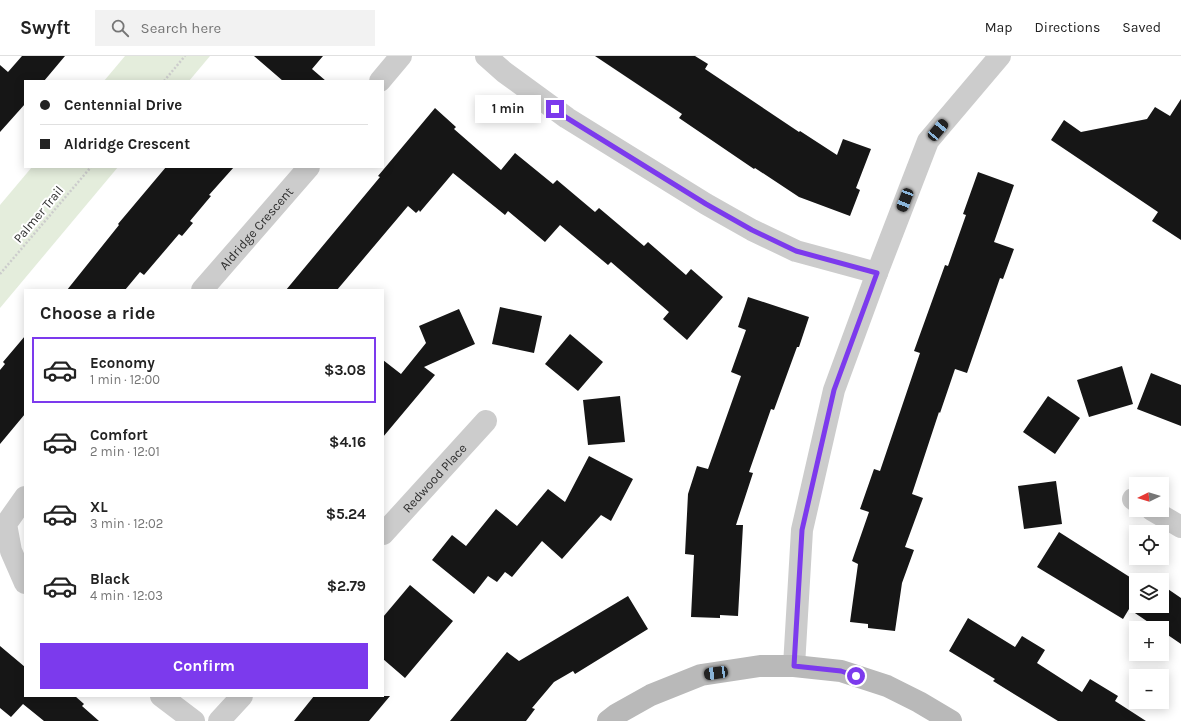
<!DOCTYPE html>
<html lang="en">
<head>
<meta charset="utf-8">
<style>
	body { margin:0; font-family:Karla,sans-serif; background:#f2f2f2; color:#222; height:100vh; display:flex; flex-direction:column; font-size:15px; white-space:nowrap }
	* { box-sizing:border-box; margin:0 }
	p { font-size:13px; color:#767676 }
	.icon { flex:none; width:22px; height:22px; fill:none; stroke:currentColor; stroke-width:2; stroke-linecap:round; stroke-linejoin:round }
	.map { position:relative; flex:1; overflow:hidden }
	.details { position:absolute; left:24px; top:233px; width:360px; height:408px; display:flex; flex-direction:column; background:#fff; border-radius:0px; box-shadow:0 2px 10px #0003 }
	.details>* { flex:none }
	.hud { position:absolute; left:24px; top:24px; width:360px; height:88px; border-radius:0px; box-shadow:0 2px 10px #0003; display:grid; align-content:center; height:88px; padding:0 16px; background:#fff }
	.needle { width:26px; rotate:265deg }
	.fabs { position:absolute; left:1129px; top:421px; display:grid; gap:8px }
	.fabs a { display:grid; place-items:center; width:40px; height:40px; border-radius:0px; background:#fff; box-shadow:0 2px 10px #0003; font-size:20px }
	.end { position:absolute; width:18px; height:18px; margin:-9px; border:5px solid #7c3aed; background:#fff; box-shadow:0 0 0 2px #fff }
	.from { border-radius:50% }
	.bubble { position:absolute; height:28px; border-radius:0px; background:#fff; box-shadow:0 2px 10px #0003; font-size:13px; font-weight:700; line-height:28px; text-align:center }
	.car { position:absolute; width:12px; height:24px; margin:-12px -6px; border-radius:5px; box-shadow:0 0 3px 1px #0007; background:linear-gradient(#222 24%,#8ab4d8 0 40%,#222 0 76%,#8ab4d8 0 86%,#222 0) }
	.hud b { display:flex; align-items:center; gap:14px; height:38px; font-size:15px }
	.hud b+b { border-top:1px solid #e0e0e0 }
	.hud i { width:10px; height:10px; background:#222 }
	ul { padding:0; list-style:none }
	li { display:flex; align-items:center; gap:12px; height:66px; margin:0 8px 6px; padding:0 8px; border:2px solid transparent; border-radius:0px }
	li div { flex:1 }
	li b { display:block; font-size:15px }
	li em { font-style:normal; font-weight:700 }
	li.selected { border-color:#7c3aed }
	li>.icon { width:36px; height:36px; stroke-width:1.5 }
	h2 { padding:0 16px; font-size:18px; line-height:48px }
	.primary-button { display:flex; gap:8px; margin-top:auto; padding:8px 16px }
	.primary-button a { flex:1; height:46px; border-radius:0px; background:#7c3aed; color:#fff; font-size:16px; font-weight:700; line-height:46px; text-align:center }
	header { display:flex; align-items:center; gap:24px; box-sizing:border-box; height:56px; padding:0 20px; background:#fff; border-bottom:1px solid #e0e0e0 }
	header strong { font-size:19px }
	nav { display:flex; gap:22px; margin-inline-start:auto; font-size:14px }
	.search { width:280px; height:36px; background:#f2f2f2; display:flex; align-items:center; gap:10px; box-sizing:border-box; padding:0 14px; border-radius:0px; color:#767676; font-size:15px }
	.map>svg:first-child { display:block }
</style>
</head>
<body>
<header>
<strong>Swyft</strong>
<div class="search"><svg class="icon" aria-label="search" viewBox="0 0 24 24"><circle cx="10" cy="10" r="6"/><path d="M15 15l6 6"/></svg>Search here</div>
<nav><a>Map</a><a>Directions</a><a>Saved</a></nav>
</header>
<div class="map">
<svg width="1181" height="665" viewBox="0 0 1181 665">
	<rect width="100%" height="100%" fill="#fff"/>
	<!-- green -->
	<path fill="#e4eddc" d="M125 0H210L189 25H104Z
		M32 111H118L0 252V149Z"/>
	<!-- building -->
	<path fill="#161616" d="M22 0H65L44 25H25V48L0 76V9L8 16Z
		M254 0H323L312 13 326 25H283Z
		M595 0H695L708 8 705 13 799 76 800 75 837 99 843 83 871 93 856 132 860 134 850 160 799 141 755 112 754 113 679 62 682 58Z
		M1181 43V184L1152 165 1158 156 1051 84 1064 64 1081 76 1147 63 1155 51 1170 60Z
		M435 52 456 71 454 73 501 114 515 97 553 128 557 124 595 156 599 152 644 190 648 186 686 219 691 213 723 241 687 284 663 263 669 256 611 206 608 209 560 169 545 186 508 155 505 159 453 117 420 156 419 154 416 157 408 150 337 234H286L380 121 378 120Z
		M166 111H234L209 139 211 140 190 165 193 167 182 180 179 178 144 219 140 216 125 234H67L119 169 118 168Z
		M978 116 1014 129 994 186 1014 193 1003 223 1000 222 967 317 955 313 940 357 939 356 912 438 923 442 905 491 914 494 902 527 895 575 868 572V568L850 566 858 508 852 505 869 456 860 453 874 413 880 415 920 297 914 295 945 209 948 210 966 159 963 158Z
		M748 241 809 261 799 291H797L774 354 771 353 749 416 753 417 736 469H743L738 560 720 559V562L691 561 694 499 685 498 688 438 697 410 708 413 741 320 731 316 746 274 738 271Z
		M500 251 542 260 534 297 492 288Z
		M459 253 475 288 424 311 435 319 383 381V304L401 318 426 287 419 270Z
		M570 278 603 306 578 335 545 308Z
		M25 280V358L0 388V314L5 308 3 306Z
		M1122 310 1133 348 1089 361 1077 324Z
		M1151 317 1181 329V370L1137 353Z
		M620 340 625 386 588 389 583 344Z
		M1048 340 1080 362 1055 398 1023 376Z
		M589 400 633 423 611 465 601 459 562 503 542 485 512 521 505 516 497 526 488 520 474 538 432 504 452 479 466 490 496 453 517 470 548 433 565 446Z
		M1056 425 1062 468 1024 473 1018 430Z
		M1059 476 1136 525V550H1162V529L1181 542V588L1162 575V572H1157L1129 553 1123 563 1037 511Z
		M410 529 453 565 405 622 383 603V561Z
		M628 540 648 573 575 618 573 615 554 626 532 652 535 653 526 665H450L507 596 519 605Z
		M968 562 1015 591 1022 580 1045 594 1037 607 1082 636 1090 623 1118 640 1115 645 1146 665H1058L993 625 995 623 949 595Z
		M0 590 25 611V640H75L84 648 82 650 99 665H44L23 648 11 661 0 652Z
		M314 640H390L369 665H294Z"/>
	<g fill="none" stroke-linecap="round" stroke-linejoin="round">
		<!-- path -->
		<path stroke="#ccc" stroke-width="2.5" stroke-dasharray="2 2" stroke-linecap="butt" d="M164 25 185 0
			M0 218 91 111"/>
		<!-- street -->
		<g stroke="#ccc" stroke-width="22">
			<path d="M486 0 504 16 567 62 706 148 752 174 796 195 877 217"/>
			<path d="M380 25 401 0"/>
			<path id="s1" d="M202 234 309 111"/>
			<path d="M25 441 6 468 11 495 25 527"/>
			<path d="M1133 443 1136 445"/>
			<path d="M1152 454 1181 471"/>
			<path id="s2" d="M383 478 486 365"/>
			<path d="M794 610 802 474 834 334 877 217 928 85 1000 0"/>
			<path d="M161 640 194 665"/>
			<path d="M219 665 242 640"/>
		</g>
		<!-- secondary -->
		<path stroke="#b9b9b9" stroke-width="22" d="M608 665 617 658 651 639 701 619 760 610H794L841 615 887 630 919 646 951 665"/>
	</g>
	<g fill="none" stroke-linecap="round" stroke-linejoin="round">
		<!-- route -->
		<path stroke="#7c3aed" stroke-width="5" d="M555 53 567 62 706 148 752 174 796 195 877 217 834 334 802 474 794 610 841 615 856 620"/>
	</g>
	<g text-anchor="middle" stroke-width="4" stroke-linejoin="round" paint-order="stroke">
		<!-- street labels -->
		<g font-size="13" fill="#2f2f2f" stroke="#fff">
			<text transform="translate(38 158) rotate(-50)" y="5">Palmer Trail</text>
			<text dy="5" stroke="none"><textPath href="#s1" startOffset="82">Aldridge Crescent</textPath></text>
			<text dy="5" stroke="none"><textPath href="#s2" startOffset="76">Redwood Place</textPath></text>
		</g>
	</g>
</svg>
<div class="fabs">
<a><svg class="needle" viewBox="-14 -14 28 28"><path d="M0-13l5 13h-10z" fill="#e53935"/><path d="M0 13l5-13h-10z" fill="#767676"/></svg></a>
<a><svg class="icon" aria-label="locate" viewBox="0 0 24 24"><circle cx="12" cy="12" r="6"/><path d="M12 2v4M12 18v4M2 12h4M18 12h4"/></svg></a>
<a><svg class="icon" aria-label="layers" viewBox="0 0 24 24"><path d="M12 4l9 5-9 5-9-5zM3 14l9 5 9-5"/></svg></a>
<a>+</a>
<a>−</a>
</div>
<i class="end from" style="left:856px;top:620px"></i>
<i class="end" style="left:555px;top:53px"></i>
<div class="bubble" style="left:475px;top:39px;width:66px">1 min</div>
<i class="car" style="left:938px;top:74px;rotate:40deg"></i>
<i class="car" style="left:905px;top:144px;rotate:201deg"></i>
<i class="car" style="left:716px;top:617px;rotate:262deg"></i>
<div class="hud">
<b><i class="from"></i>Centennial Drive</b>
<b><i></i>Aldridge Crescent</b>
</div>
<section class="details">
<h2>Choose a ride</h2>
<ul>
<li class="selected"><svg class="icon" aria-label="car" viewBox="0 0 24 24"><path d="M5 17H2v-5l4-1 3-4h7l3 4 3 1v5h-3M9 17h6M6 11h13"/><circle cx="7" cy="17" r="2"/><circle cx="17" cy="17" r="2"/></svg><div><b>Economy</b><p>1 min · 12:00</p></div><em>$3.08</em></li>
<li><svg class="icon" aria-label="car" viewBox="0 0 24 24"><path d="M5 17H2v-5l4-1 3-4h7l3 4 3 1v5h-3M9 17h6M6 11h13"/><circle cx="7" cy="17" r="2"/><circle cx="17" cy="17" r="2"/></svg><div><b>Comfort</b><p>2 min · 12:01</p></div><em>$4.16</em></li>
<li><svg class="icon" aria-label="car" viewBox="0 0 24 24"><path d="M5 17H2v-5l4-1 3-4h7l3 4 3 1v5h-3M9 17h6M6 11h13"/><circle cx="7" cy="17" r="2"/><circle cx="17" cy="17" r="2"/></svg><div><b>XL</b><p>3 min · 12:02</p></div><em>$5.24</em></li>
<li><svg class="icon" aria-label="car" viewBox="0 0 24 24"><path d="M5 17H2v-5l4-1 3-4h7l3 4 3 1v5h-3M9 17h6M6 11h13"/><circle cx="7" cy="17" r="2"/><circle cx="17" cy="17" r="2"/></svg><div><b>Black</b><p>4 min · 12:03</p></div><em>$2.79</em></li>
</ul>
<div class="primary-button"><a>Confirm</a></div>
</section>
</div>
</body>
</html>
